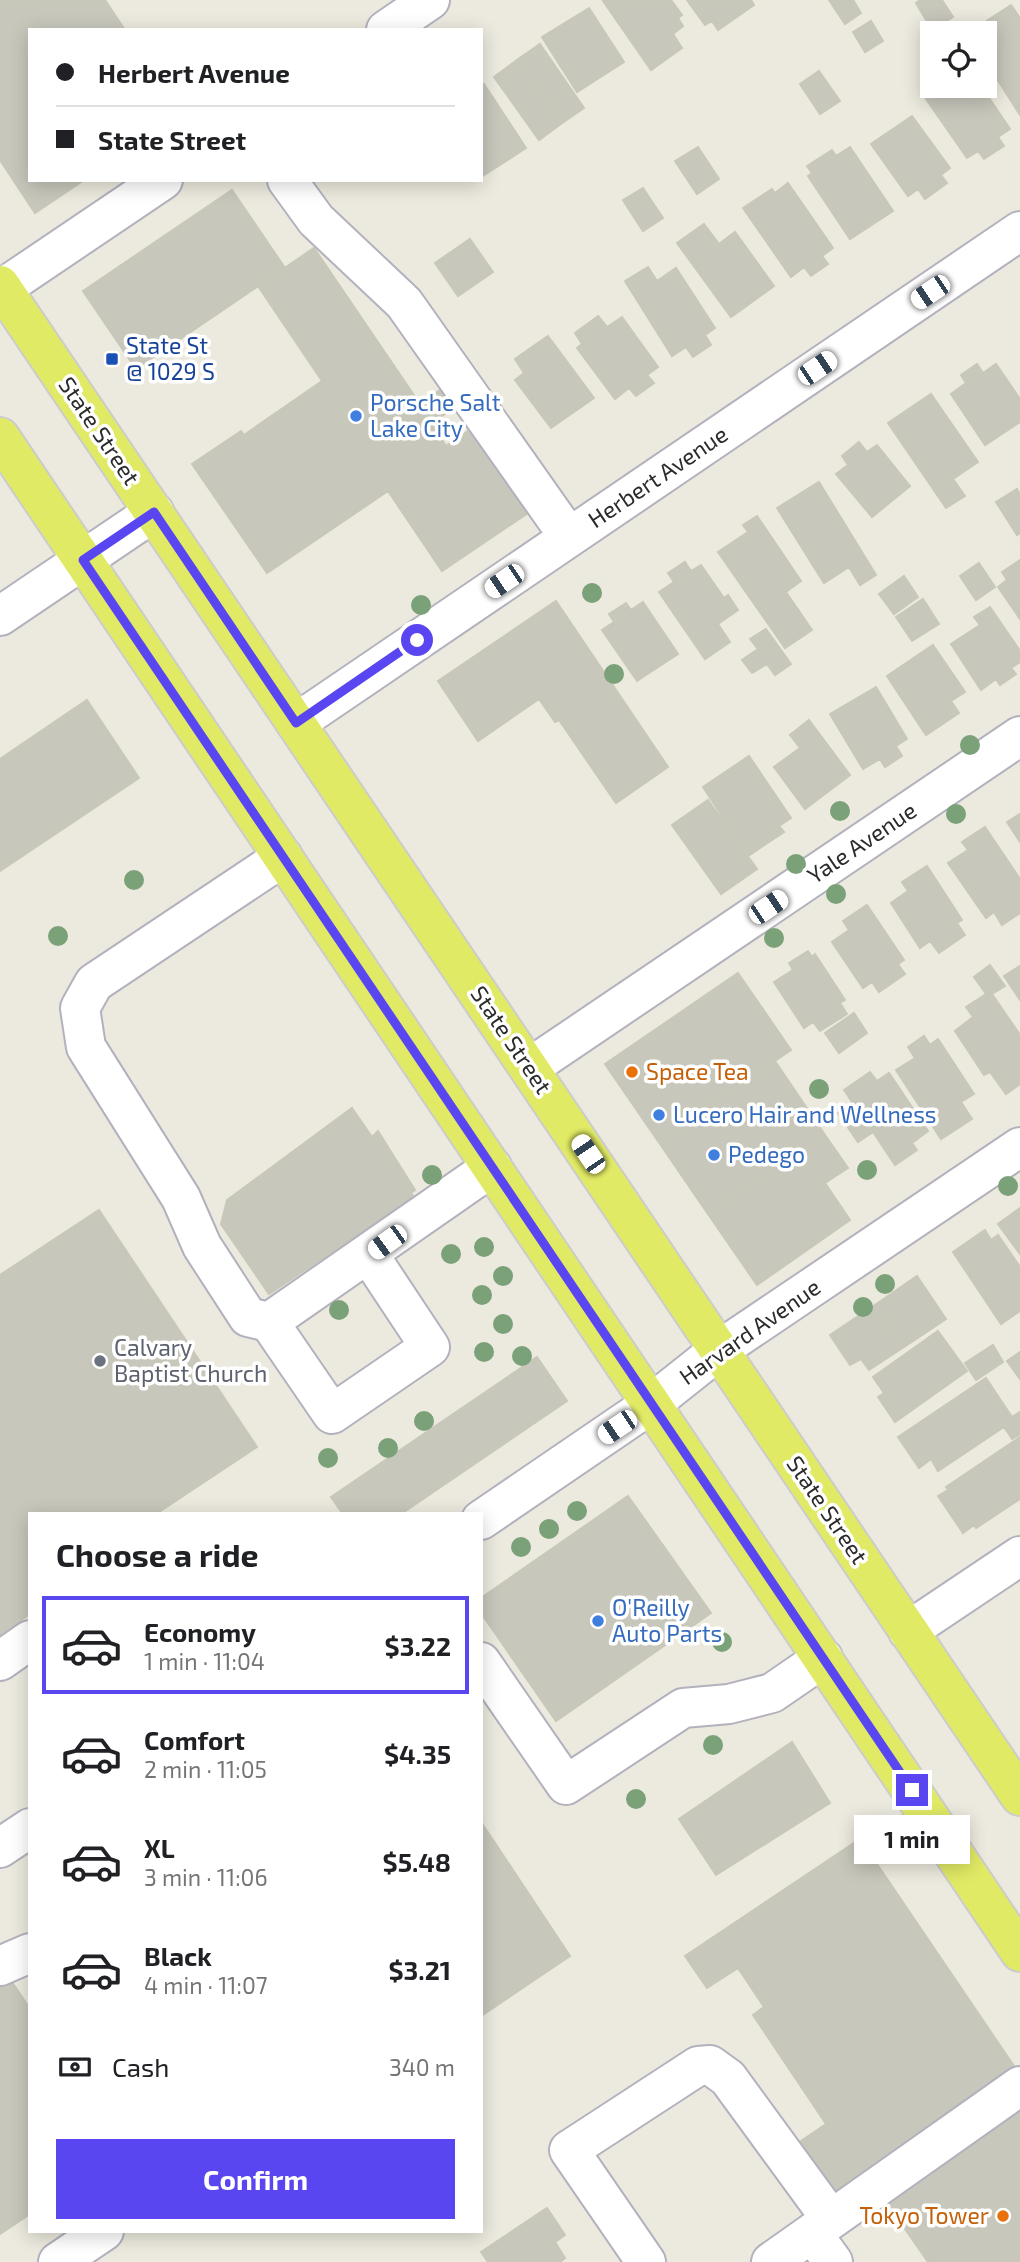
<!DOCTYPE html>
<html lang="en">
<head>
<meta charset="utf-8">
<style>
	body { margin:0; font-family:"Exo 2",sans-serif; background:#f2f2f2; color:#202124; height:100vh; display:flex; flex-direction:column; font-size:26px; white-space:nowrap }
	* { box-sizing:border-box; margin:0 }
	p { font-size:23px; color:#757577 }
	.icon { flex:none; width:38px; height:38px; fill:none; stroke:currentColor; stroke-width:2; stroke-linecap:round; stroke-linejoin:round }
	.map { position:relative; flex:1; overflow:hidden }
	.panel { position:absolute; left:28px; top:1512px; width:455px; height:721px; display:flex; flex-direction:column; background:#fff; border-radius:0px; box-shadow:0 4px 18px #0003 }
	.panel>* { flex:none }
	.banner { position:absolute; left:28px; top:28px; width:455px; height:154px; border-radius:0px; box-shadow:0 4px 18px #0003; display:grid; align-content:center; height:154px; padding:0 28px; background:#fff }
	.tools { position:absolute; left:920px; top:21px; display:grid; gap:14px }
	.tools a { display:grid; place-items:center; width:77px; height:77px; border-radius:0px; background:#fff; box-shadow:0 4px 18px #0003; font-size:35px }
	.end { position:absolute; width:32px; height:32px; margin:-16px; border:9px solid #5a46f1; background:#fff; box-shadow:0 0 0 4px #fff }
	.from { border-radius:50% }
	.bubble { position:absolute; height:49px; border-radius:0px; background:#fff; box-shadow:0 4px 18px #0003; font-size:23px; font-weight:700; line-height:49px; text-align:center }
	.car { position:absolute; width:21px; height:42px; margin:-21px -10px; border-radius:9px; box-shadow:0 0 5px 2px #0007; background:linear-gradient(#fff 24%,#345 0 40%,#fff 0 76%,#345 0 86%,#fff 0) }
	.banner b { display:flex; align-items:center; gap:24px; height:66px; font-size:26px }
	.banner b+b { border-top:2px solid #e0e0e0 }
	.banner i { width:18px; height:18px; background:#202124 }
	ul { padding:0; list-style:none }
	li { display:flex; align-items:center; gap:21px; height:98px; margin:0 14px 10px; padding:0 14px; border:4px solid transparent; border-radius:0px }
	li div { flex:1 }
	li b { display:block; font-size:26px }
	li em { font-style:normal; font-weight:700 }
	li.current { border-color:#5a46f1 }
	li>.icon { width:63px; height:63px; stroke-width:1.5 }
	h2 { padding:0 28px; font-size:32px; line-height:84px }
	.pay { display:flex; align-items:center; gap:18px; height:77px; padding:0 28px; font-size:26px }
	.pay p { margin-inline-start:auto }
	.primary-button { display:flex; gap:14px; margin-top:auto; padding:14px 28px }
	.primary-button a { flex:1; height:80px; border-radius:0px; background:#5a46f1; color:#fff; font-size:28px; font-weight:700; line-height:80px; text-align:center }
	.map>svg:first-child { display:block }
</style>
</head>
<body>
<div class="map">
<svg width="1020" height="2262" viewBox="0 0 1020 2262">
	<rect width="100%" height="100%" fill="#eceade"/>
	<!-- building -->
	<path fill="#c8c7bc" stroke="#c8c7b8" stroke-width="2" d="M0 0H105L125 30H30V180H84L35 213 0 160Z
		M605 0H671L682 15 678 18 683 26 673 34 682 48 651 70 603 1Z
		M687 0H751L754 5 718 30 712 21 705 25Z
		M829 0H853L861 13 845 24Z
		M920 0H942L953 17 932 30 916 3Z
		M1011 5 1020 18V115L985 60V33H968Z
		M589 8 624 62 577 92 542 37Z
		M871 21 883 41 865 52 853 32Z
		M540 44 584 108 562 123 517 60Z
		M517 60 562 123 539 140 494 77Z
		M819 71 840 101 820 114 800 84Z
		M484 84 526 148 503 163 481 131V86Z
		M944 86H981L1010 129 998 137 1004 146 984 159 978 151 967 158 926 99Z
		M912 116 950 168 941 175 947 183 925 199 918 189 908 196 871 144Z
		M481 131 503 163 481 177Z
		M698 147 719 179 697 194 675 161Z
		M850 147 893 211 850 239 808 176 812 173 807 166 832 150 836 156Z
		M788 183 833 248 822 256 828 264 811 276 804 267 791 277 743 208 772 189 775 193Z
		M643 188 663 218 643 231 623 200Z
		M232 190 285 268 136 369 83 291Z
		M704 224 719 244 735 232 774 286 731 317 677 243Z
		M470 239 493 272 458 296 435 263Z
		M314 248 420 404 440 390 453 409 431 423 446 446 474 427 531 511 442 571 388 491 267 573 192 464 241 431 244 435 322 381 258 286Z
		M648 267 657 281 676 268 715 328 705 335 711 345 693 357 686 347 672 356 625 281Z
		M598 316 607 327 622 317 658 367 647 375 654 383 636 396 629 388 615 399 577 348 582 344 575 333Z
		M548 336 594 398 551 428 515 380 524 373 515 359Z
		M977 364 983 373 996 364 1020 399V422L985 445 951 394 966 383 961 375Z
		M931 394 978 462 953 479 965 496 946 508 888 423Z
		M859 442 867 452 877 445 910 486 872 517 836 474 848 465 842 456Z
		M819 482 876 575 860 585 849 567 824 583 777 508Z
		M1017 489 1020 495V533L1017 535 996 502Z
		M757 516 801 581 786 592 812 630 785 648 718 552 748 532 743 525Z
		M1020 560V619L998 587 1007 580 1002 572Z
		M685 562 691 571 701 565 724 598 728 595 738 610 718 624 730 642 705 659 659 592 674 582 668 573Z
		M979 563 995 587 976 600 960 576Z
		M904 576 918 597 894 614 879 594Z
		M923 599 939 624 912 641 896 617Z
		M556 601 668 767 616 803 559 720 555 722 539 699 478 741 438 681Z
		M643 602 678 654 637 681 602 630 614 622 609 614 626 603 631 610Z
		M990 607 1020 651V662L1011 668 1016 674 1000 685 996 679 981 690 951 644 980 625 974 617Z
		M766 629 791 664 775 675 767 664 752 673 742 660 758 649 750 639Z
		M933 645 965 692 951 701 959 713 926 735 887 676Z
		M876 687 907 739 896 746 902 756 885 767 880 759 863 769 830 714Z
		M87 700 139 778 0 871V759Z
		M809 720 850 775 805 809 774 767 800 748 790 735Z
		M749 756 791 818 779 826 784 832 748 856 703 787Z
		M708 800 757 869 721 894 672 825Z
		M1020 814V842L1007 822Z
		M985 827 1020 879V913L1002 925 994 912 986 918 948 863 968 850 962 842Z
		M927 866 962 920 957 923 965 935 939 953 930 941 920 948 891 903 908 891 902 882Z
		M867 905 904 960 898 964 905 974 879 992 872 982 863 988 832 942 849 930 843 921Z
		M808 951 812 957 815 954 845 1000 840 1003 847 1014 820 1031 813 1022 804 1028 774 982 793 970 789 963Z
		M990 965 1005 986 992 994 1020 1035V1084L1006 1094 990 1072 984 1075 955 1031 973 1017 966 1007 986 994 974 977Z
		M1020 966V1000L1004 976Z
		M738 973 791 1050 658 1141 605 1064Z
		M854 1013 867 1033 839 1053 825 1033Z
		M924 1036 930 1045 938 1039 974 1094 961 1102 972 1119 941 1139 896 1070 915 1058 908 1047Z
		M775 1061 825 1135 708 1214 658 1141Z
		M870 1072 877 1081 889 1073 928 1131 912 1143 917 1150 895 1165 873 1132 858 1142 838 1113 852 1102 844 1090Z
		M352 1108 372 1137 378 1131 415 1190 411 1193 414 1197 269 1294 221 1224 227 1200Z
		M825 1135 848 1168 825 1183 850 1220 757 1285 708 1214Z
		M1020 1208V1254L998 1224Z
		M99 1210 257 1447 156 1514H30V1614L0 1634V1275Z
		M985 1230 991 1240 998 1235 1020 1267V1311L1001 1324 953 1252Z
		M917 1276 946 1319 904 1347 875 1305Z
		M875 1305 904 1347 869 1370 861 1359 850 1365 830 1335Z
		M938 1331 967 1371 895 1422 878 1397 884 1393 873 1377Z
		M993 1345 1003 1362 976 1380 965 1363Z
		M1020 1352V1379L1007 1361Z
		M537 1357 567 1401 401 1514H343L331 1497Z
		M986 1378 1012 1417 1020 1412V1434L1012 1439 1004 1427 938 1471 931 1459 919 1468 898 1437Z
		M1020 1437V1499L976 1528 974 1525 963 1533 938 1496 948 1490 946 1487Z
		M628 1496 711 1613 556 1721 481 1613V1598Z
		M792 1742 830 1803 716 1875 679 1819Z
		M481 1822 570 1956 481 2016Z
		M860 1839 1016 2069 835 2191 801 2141 826 2124 753 2015 764 2007 738 1968 707 1988 685 1956Z
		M6 1973 30 2009V2214L0 2234V1977Z
		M1020 2111V2262H928L887 2203Z
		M547 2208 565 2235 555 2242 565 2258 560 2262H488L481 2252Z"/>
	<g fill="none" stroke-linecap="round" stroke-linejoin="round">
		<!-- minor casing -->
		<g stroke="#b3b1be" stroke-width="42">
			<path id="minor" d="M386 30 430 0
				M287 180 316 220 404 303 569 537
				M3 288 163 180
				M0 616 154 512
				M296 723 1020 231
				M529 1068 1020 736
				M369 1255 430 1347 332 1414 269 1322 492 1167
				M269 1322 248 1317 202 1246 181 1198 86 1047 80 1008 94 983 283 857
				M481 1520 651 1404 719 1350 1020 1147
				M908 1631 1020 1556
				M0 1661 30 1640
				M481 1662 566 1785 683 1708 729 1704 772 1693 823 1658
				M0 1848 30 1828
				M0 1966 30 1953
				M812 2233 833 2262
				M58 2262 104 2231
				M646 2262 569 2150 698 2066 710 2065 728 2078 831 2219
				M771 2262 1020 2086"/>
		</g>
		<!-- major casing -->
		<g stroke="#ccc" stroke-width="42">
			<path id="major" d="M0 285 1020 1796
				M0 437 1020 1952"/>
		</g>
		<!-- minor -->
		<use href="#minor" stroke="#fff" stroke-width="38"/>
		<!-- major -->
		<use href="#major" stroke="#e1ea65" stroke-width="38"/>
	</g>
	<!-- trees -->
	<g fill="#7ba178">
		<circle cx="592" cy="593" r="10"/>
		<circle cx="421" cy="605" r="10"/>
		<circle cx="614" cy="674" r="10"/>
		<circle cx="970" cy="745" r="10"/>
		<circle cx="840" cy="811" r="10"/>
		<circle cx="956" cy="814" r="10"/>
		<circle cx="796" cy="864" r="10"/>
		<circle cx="134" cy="880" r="10"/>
		<circle cx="836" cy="894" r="10"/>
		<circle cx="58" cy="936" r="10"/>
		<circle cx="774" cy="938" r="10"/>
		<circle cx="819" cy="1089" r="10"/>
		<circle cx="867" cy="1170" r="10"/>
		<circle cx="432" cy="1175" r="10"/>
		<circle cx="1008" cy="1186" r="10"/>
		<circle cx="484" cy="1247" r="10"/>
		<circle cx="451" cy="1254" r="10"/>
		<circle cx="503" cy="1276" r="10"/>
		<circle cx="885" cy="1284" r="10"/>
		<circle cx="482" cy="1295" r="10"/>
		<circle cx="863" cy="1307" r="10"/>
		<circle cx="339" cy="1310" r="10"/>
		<circle cx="503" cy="1324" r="10"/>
		<circle cx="484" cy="1352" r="10"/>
		<circle cx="522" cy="1356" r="10"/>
		<circle cx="424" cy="1421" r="10"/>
		<circle cx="388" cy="1448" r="10"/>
		<circle cx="328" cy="1458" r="10"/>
		<circle cx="577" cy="1511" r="10"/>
		<circle cx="549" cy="1529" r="10"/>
		<circle cx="521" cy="1547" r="10"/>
		<circle cx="722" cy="1642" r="10"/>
		<circle cx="713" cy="1745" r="10"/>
		<circle cx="636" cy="1799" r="10"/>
	</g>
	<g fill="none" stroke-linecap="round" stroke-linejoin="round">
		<!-- route -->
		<path stroke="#5a46f1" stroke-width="9" d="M417 640 296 723 154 512 83 560 912 1790"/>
	</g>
	<!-- markers -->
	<rect fill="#1a4fb4" stroke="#fff" stroke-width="2.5" x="105" y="352" width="14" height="14" rx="3.5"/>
	<g fill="#3f7fe0" stroke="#fff" stroke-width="2.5">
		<circle cx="356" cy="416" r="7"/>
		<circle cx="659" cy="1115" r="7"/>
		<circle cx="714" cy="1155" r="7"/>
		<circle cx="598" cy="1621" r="7"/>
	</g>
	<g fill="#e8710a" stroke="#fff" stroke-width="2.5">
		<circle cx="632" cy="1072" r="7"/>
		<circle cx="1003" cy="2216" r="7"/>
	</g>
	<circle fill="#6b7280" stroke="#fff" stroke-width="2.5" cx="100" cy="1361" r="7"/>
	<g text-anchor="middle" stroke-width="7" stroke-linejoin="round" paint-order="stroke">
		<!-- transit labels -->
		<g font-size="23" fill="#164399" stroke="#fff" text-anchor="start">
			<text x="126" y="354">State St<tspan x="126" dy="26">@ 1029 S</tspan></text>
		</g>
		<!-- shop labels -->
		<g font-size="23" fill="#366cbe" stroke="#fff" text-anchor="start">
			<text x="370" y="411">Porsche Salt<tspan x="370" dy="26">Lake City</tspan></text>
			<text x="673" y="1123">Lucero Hair and Wellness</text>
			<text x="728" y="1163">Pedego</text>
			<text x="612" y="1616">O'Reilly<tspan x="612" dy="26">Auto Parts</tspan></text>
		</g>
		<!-- street labels -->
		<g font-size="23" fill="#2b2b2b" stroke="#fff">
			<text transform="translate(99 431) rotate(56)" y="8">State Street</text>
			<text transform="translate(658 477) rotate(-34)" y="8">Herbert Avenue</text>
			<text transform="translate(862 843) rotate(-34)" y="8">Yale Avenue</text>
			<text transform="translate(511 1040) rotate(56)" y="8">State Street</text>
			<text transform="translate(750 1332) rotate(-35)" y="8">Harvard Avenue</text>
			<text transform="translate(827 1510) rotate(56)" y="8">State Street</text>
		</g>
		<!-- food labels -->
		<g font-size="23" fill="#c56008" stroke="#fff" text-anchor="start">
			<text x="646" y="1080">Space Tea</text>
			<text x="989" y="2224" text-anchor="end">Tokyo Tower</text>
		</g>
		<!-- worship labels -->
		<g font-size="23" fill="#5b616d" stroke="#fff" text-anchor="start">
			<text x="114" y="1356">Calvary<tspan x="114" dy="26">Baptist Church</tspan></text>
		</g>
	</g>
</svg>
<div class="tools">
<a><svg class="icon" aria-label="locate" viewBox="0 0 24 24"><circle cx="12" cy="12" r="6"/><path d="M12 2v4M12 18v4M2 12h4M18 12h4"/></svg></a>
</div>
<i class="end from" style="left:417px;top:640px"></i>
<i class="end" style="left:912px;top:1790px"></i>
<div class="bubble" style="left:854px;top:1815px;width:116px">1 min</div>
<i class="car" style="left:930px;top:292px;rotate:236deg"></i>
<i class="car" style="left:817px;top:368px;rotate:56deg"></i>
<i class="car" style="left:504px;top:581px;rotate:236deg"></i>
<i class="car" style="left:768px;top:907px;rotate:56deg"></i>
<i class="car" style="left:588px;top:1154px;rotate:326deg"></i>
<i class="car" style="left:387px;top:1242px;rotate:234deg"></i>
<i class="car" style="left:617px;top:1427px;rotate:236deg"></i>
<div class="banner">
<b><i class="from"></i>Herbert Avenue</b>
<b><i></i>State Street</b>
</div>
<section class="panel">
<h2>Choose a ride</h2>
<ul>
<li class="current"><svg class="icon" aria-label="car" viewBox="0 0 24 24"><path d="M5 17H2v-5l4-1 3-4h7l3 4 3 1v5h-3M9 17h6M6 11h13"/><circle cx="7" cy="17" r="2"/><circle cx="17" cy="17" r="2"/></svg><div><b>Economy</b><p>1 min · 11:04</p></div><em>$3.22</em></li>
<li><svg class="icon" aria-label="car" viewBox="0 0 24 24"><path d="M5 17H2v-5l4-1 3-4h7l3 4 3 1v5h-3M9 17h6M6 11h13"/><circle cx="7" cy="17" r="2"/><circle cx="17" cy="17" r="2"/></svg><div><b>Comfort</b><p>2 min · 11:05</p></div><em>$4.35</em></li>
<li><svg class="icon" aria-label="car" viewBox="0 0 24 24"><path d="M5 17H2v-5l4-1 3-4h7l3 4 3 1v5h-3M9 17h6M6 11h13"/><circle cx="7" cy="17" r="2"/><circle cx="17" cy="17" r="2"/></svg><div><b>XL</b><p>3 min · 11:06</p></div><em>$5.48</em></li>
<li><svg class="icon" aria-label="car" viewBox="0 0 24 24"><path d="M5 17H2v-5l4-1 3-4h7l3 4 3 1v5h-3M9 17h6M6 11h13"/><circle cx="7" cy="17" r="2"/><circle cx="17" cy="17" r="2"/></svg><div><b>Black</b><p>4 min · 11:07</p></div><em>$3.21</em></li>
</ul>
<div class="pay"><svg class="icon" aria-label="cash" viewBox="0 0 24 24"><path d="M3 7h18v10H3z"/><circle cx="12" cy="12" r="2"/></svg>Cash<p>340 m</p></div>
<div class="primary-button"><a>Confirm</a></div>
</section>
</div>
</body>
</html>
